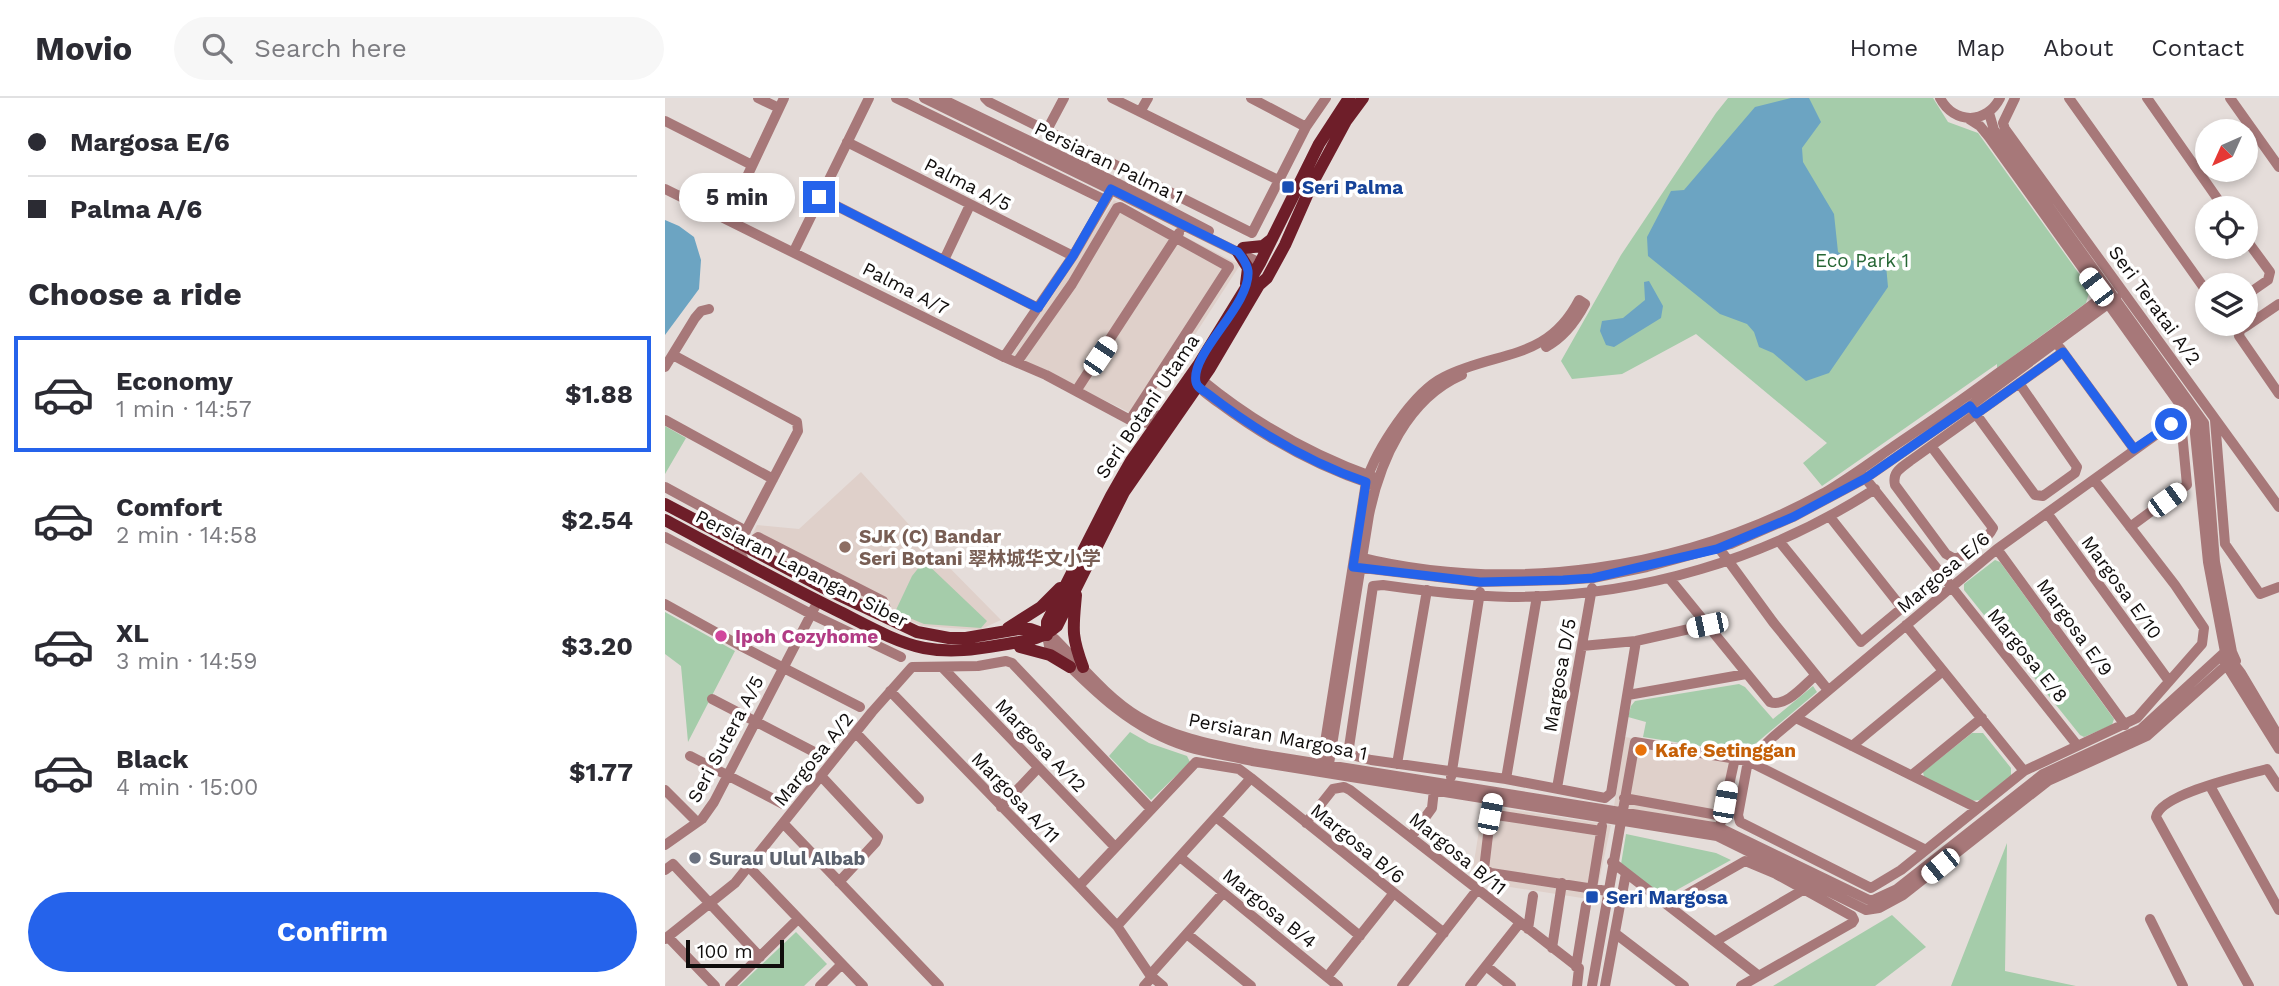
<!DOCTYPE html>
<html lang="en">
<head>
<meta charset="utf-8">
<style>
	body { margin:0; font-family:"Work Sans","Noto Sans SC",sans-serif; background:#f7f7f7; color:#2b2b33; height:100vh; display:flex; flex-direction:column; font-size:26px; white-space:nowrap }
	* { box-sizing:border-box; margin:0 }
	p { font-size:23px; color:#7c7c81 }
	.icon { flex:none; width:38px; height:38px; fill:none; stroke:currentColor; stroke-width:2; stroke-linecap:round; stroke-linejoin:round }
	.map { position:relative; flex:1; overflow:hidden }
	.sheet { display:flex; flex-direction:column; background:#fff; width:665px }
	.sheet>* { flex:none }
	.hud { display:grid; align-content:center; height:154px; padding:0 28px; background:#fff }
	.needle { width:46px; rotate:225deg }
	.fabs { position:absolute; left:1530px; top:21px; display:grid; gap:14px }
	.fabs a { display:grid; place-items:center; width:63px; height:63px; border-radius:50%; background:#fff; box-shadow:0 4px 10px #0003; font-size:35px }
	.scale { position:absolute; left:21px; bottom:18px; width:98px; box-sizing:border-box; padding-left:7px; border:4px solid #100d0c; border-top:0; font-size:19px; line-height:24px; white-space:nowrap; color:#100d0c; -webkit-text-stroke:5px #fff; paint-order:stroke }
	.end { position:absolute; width:32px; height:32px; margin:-16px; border:9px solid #2563eb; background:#fff; box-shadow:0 0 0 4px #fff }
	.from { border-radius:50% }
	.bubble { position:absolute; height:49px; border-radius:24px; background:#fff; box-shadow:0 4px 10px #0003; font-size:23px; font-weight:700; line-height:49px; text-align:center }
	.car { position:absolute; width:21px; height:42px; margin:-21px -10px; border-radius:9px; box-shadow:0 0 5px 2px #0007; background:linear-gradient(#fff 24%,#345 0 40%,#fff 0 76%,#345 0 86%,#fff 0) }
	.hud b { display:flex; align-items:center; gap:24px; height:66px; font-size:26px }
	.hud b+b { border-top:2px solid #e1e1e2 }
	.hud i { width:18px; height:18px; background:#2b2b33 }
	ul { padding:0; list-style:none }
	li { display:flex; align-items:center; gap:21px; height:116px; margin:0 14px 10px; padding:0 14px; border:4px solid transparent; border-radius:0px }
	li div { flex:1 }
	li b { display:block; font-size:26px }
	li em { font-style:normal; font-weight:700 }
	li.current { border-color:#2563eb }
	li>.icon { width:63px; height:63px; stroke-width:1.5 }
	h2 { padding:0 28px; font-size:32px; line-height:84px }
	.button { display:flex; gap:14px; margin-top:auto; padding:14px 28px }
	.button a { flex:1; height:80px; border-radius:42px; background:#2563eb; color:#fff; font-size:28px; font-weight:700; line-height:80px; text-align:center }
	header { display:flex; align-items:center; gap:42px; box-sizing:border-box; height:98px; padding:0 35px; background:#fff; border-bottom:2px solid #e1e1e2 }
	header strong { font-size:33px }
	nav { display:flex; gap:38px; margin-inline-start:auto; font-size:24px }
	.search { width:490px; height:63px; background:#f7f7f7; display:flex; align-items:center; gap:18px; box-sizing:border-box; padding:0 24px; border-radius:38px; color:#7c7c81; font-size:26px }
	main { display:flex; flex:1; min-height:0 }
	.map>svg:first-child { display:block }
</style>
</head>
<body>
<header>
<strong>Movio</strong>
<div class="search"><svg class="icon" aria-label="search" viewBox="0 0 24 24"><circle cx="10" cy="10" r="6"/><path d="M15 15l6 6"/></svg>Search here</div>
<nav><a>Home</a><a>Map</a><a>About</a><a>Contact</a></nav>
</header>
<main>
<section class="sheet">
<div class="hud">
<b><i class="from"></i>Margosa E/6</b>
<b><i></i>Palma A/6</b>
</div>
<h2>Choose a ride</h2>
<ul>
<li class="current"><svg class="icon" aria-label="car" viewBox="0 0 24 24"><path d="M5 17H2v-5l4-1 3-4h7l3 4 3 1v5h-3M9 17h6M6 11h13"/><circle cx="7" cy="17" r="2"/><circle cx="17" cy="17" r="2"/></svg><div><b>Economy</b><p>1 min · 14:57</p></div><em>$1.88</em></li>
<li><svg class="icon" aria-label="car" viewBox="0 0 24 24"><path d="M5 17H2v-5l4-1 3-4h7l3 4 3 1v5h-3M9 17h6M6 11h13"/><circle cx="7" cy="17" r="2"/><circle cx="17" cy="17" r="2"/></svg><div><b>Comfort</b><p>2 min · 14:58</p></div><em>$2.54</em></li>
<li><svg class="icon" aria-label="car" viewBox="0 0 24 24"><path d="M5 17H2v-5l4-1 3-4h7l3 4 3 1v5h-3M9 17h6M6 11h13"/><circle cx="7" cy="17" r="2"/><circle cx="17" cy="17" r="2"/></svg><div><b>XL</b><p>3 min · 14:59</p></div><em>$3.20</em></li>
<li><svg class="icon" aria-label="car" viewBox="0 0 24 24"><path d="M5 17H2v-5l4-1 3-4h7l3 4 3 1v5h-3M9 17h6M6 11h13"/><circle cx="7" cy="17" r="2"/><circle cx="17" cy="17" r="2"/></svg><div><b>Black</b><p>4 min · 15:00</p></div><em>$1.77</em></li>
</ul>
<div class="button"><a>Confirm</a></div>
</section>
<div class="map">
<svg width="1614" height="888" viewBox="0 0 1614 888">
	<rect width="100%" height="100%" fill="#e5ddda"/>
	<!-- built -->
	<path fill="#dfd0ca" d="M449 102 575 167 476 320 347 257Z
		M196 374 270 455 336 522 314 532 257 528 180 495 85 442 92 427 134 431Z
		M960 639 1072 658 1061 727 949 708Z
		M818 707 946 727 930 802 806 783Z"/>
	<!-- green -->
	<path fill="#a5ccaa" d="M1063 0H1268L1283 24 1313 35 1425 191 1421 205 1332 270V266L1157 388 1138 365 1162 345 1031 236 957 276 907 281 896 263 956 157 1051 15Z
		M0 328 21 340 0 376Z
		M1330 462 1335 464 1449 621 1447 627 1419 639 1415 637 1299 492V486Z
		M259 463 322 523 316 530 259 526 230 514 247 478Z
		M0 514 70 553 23 644 16 568 0 556Z
		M1074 586 1080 589 1108 621 1148 588 1152 594 1083 652 1073 654 978 639 981 624 963 619 966 608 970 603Z
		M465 634 484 645 522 658 525 664 486 702 444 658Z
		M1307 635H1318L1346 670V678L1315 702 1306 703 1259 679 1258 674Z
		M961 736 1051 755 1066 762 999 799 956 766Z
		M1342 745 1340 873 1411 888H1286Z
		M1227 817 1261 849 1210 888H1108Z
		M131 834 162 866 139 888H74Z"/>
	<!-- water -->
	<path fill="#6ca4c2" d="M1126 0H1144L1156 24 1137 50 1138 64 1169 116 1173 154 1188 163 1196 155 1211 158 1221 167 1223 189 1164 275 1141 283 1108 255 1094 249 1089 234 1082 226 1055 216 983 158 982 139 1006 93 1019 92 1090 9Z
		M0 122 14 128 29 139 36 162 34 191 0 237Z
		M984 183 998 208 996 220 949 249 941 247 935 233 937 223 958 220 980 202 979 184Z"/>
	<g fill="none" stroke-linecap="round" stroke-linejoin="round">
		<!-- minor -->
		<path stroke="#a77879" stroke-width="10" d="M93 0 114 10
			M231 0 440 102
			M259 0 595 165
			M275 0 450 84 544 133
			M320 0 324 4 587 135 641 29 661 0
			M447 0 613 82
			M586 0 641 29
			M1275 0C1289 27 1322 26 1335 0
			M1350 0 1338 25 1340 31 1614 409
			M1404 0 1542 194
			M1482 0 1559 110
			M1565 0 1614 69
			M475 14 483 0
			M1324 15 1329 32 1539 325 1550 464 1567 554 1571 563
			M1304 21 1315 28 1324 39 1529 326 1543 464 1560 554 1576 575 1614 639
			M0 23 87 67
			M382 32 399 0
			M182 44 408 158
			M0 91 339 259 381 277 465 322 483 325 495 317
			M154 99 373 210
			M62 121 119 0
			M1580 140 1605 174 1603 182 1580 198
			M129 153 204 0
			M279 162 305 107
			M1614 206 1580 229 1575 232 1574 238 1614 296
			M881 249C898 240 911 223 920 206L917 204
			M1395 250 1469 351
			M8 257 132 324 133 333 74 446V453L80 464
			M339 259 408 158 443 98
			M352 264 407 186 452 110 455 109 564 169 465 322
			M0 269 30 220 36 213 44 211
			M530 282H537C588 324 647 357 708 379
			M531 283C535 293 546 299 554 305 601 340 651 368 706 386
			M411 293 514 135
			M1308 312 1370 397 1378 398 1410 375 1412 369 1354 285
			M0 322 108 381
			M1550 322 1560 446 1595 496 1614 489
			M1266 348 1328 430C1323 441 1302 457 1290 461L1281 456 1230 387C1227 374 1236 370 1245 363L1398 254
			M1197 376 1412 647
			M1429 382 1510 487 1539 530 1537 546 1472 620 1359 673 1236 772 1206 790 1075 724 1073 717 1083 663 1108 639 1332 451 1506 326 1513 328 1517 334 1522 387 1465 429
			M0 389 81 433
			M1382 415 1504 583
			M0 439 146 516 236 559
			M1114 443 1196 544 1237 510 1165 419
			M1051 446 1108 524 1163 592
			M80 448 93 439 218 503 225 521
			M1332 451 1460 627
			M690 458C845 497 1019 472 1159 395 1183 381 1206 364 1229 348 1262 326 1294 304 1325 281 1365 252 1406 224 1445 193
			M689 469 815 484 898 482 928 480 982 469 1066 446 1128 419 1201 380 1305 308 1451 200
			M1004 480 1105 604C1121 610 1139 587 1151 577
			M0 506 74 547 195 609
			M1241 527 1359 673
			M382 537 384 548C426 590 465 631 523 649 543 655 566 658 587 663L1052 738 1201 812 1214 810 1238 797 1383 683 1482 638 1566 563
			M382 537 390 541C416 567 442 600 474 619 509 640 549 647 588 655L1055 730 1206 803 1232 791 1378 676 1476 631 1560 554
			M971 543 946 695 940 700 841 681 706 662 683 656 708 488 718 487C760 493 803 498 845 499 974 499 1102 461 1210 391
			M917 548 971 543 1042 527
			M1559 563 1614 651
			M277 569 450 749
			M225 593 414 788 452 828 485 877 498 888
			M963 597 1081 576
			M47 601 155 657
			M1131 620 1312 710
			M191 635 254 701
			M1187 648 1278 573
			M25 658 118 706
			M531 664 574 671 586 680 779 835
			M732 666 762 492
			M656 670 701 384C711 352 748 294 779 279 832 252 882 264 914 202L917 204
			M663 672 704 417C715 363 742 301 797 277
			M1247 677 1317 620
			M156 678 213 739 211 744 174 784
			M786 679 815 494
			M841 681 872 498
			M1545 688 1614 812
			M892 690 927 490
			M0 692 32 724
			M828 695 819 771 826 775 942 793
			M959 700 1058 718
			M336 709 373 670
			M825 716 936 733
			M551 719 695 838
			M1056 724 1070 660
			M118 725 274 888
			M641 725 668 691 679 689 685 692 914 870 912 888
			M746 739 767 710 769 692
			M0 747 37 721 49 704 153 503
			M515 759 673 888
			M947 764 1094 878
			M84 769 198 888
			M0 772 8 766 95 859
			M414 788 531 664
			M927 790 937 728
			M1003 807 1080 763 1111 776 1187 818 1189 822 1187 825 1076 888
			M1485 821 1518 888
			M452 828 586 680
			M863 831 868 798
			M522 836 586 888
			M951 836 1019 888
			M3 839 50 888
			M0 841 70 785 207 614 247 569 313 568 341 563 347 565 486 711
			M1051 843 1138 792
			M887 850 897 785
			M821 868 846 888
			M911 869 921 807
			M485 877 558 795
			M662 879 728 796
			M65 888 133 821
			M155 888 177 866
			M479 888 487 879
			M737 888 812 792
			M805 888 854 826
			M927 888 970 644 1083 663 1259 751
			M940 888 961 775
			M1584 888 1491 719C1495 696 1580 677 1602 671L1614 689"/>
		<!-- major -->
		<path stroke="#6e1e29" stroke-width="12" d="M578 150 598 148 607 141
			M573 154 583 170 581 186
			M0 406 157 489 252 534 284 540H301L354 531H365L382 537
			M0 422C58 453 116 485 175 514 201 527 230 544 259 550 290 556 317 550 348 545 366 542 378 540 392 528L459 394 545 270 594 187 602 180 620 147 647 86 681 23 698 0
			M411 497C408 531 406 537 418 569
			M343 530 376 509 395 490
			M382 537V524L446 398 466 363 534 266 579 193 595 165 654 46 684 0
			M355 549 385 557 405 569"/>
	</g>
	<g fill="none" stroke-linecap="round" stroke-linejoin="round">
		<!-- route -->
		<path stroke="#2563eb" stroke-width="9" d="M154 99 373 210 408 158 446 91 573 154C577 159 582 166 583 173 586 207 525 255 531 284 532 289 537 292 542 295 591 333 643 364 701 384L688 469 697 470 815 484 898 482 928 480 1052 451 1128 419 1201 380 1305 308 1311 316 1398 254 1469 351 1506 326"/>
	</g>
	<!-- markers -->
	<g fill="#1a4fb4" stroke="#fff" stroke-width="2.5">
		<rect x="616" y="82" width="14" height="14" rx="3.5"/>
		<rect x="920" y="792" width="14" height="14" rx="3.5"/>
	</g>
	<circle fill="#8d6e63" stroke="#fff" stroke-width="2.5" cx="180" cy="449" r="7"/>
	<circle fill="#d1479c" stroke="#fff" stroke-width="2.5" cx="56" cy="538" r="7"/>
	<circle fill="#e8710a" stroke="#fff" stroke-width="2.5" cx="976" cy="652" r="7"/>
	<circle fill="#6b7280" stroke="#fff" stroke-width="2.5" cx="30" cy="760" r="7"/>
	<g text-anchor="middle" stroke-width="7" stroke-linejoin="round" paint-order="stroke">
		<!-- street labels -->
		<g font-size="19" fill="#100d0c" stroke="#fff">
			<text transform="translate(444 64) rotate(26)" y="7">Persiaran Palma 1</text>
			<text transform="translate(303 86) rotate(27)" y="7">Palma A/5</text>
			<text transform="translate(241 190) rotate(27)" y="7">Palma A/7</text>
			<text transform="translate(1490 207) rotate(54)" y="7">Seri Teratai A/2</text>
			<text transform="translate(482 308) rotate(-56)" y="7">Seri Botani Utama</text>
			<text transform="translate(137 470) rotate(27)" y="7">Persiaran Lapangan Siber</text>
			<text transform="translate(1278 474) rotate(-40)" y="7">Margosa E/6</text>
			<text transform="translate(1457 489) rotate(54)" y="7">Margosa E/10</text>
			<text transform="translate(1410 529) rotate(54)" y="7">Margosa E/9</text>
			<text transform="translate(1363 557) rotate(51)" y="7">Margosa E/8</text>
			<text transform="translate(894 577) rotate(-80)" y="7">Margosa D/5</text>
			<text transform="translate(613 638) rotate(11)" y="7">Persiaran Margosa 1</text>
			<text transform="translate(60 641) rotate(-62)" y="7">Seri Sutera A/5</text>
			<text transform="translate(376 647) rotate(46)" y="7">Margosa A/12</text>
			<text transform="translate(148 661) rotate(-51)" y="7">Margosa A/2</text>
			<text transform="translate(351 699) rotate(46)" y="7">Margosa A/11</text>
			<text transform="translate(693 745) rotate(39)" y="7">Margosa B/6</text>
			<text transform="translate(793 755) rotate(39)" y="7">Margosa B/11</text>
			<text transform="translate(605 810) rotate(39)" y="7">Margosa B/4</text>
		</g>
		<!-- transit labels -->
		<g font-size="19" font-weight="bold" fill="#164399" stroke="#fff" text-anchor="start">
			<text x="637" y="96">Seri Palma</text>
			<text x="941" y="806">Seri Margosa</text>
		</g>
		<!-- park labels -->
		<g font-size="19" fill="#276735" stroke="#fff">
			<text x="1197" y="169">Eco Park 1</text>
		</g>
		<!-- education labels -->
		<g font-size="19" font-weight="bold" fill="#785e54" stroke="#fff" text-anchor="start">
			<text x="194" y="445">SJK (C) Bandar<tspan x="194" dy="22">Seri Botani 翠林城华文小学</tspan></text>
		</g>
		<!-- hotel labels -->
		<g font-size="19" font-weight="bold" fill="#b23c85" stroke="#fff" text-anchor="start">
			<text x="70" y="545">Ipoh Cozyhome</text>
		</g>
		<!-- food labels -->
		<g font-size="19" font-weight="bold" fill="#c56008" stroke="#fff" text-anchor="start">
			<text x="990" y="659">Kafe Setinggan</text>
		</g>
		<!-- worship labels -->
		<g font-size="19" font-weight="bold" fill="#5b616d" stroke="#fff" text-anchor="start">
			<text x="44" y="767">Surau Ulul Albab</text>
		</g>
	</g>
</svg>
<div class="fabs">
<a><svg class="needle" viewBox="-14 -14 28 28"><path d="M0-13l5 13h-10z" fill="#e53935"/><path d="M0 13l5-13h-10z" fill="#7c7c81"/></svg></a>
<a><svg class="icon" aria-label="locate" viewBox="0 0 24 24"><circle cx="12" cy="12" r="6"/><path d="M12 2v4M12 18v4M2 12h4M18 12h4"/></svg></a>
<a><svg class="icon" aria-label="layers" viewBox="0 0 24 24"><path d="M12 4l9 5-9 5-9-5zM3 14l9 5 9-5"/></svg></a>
</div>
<div class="scale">100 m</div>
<i class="end from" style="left:1506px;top:326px"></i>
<i class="end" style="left:154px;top:99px"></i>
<div class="bubble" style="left:14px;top:75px;width:116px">5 min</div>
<i class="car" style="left:1431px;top:189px;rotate:323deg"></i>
<i class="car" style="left:435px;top:258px;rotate:34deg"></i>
<i class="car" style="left:1502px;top:402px;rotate:54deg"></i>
<i class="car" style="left:1042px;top:527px;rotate:258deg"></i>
<i class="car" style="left:1060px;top:704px;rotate:10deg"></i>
<i class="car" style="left:825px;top:716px;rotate:11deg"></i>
<i class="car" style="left:1275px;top:768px;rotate:231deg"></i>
</div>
</main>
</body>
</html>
